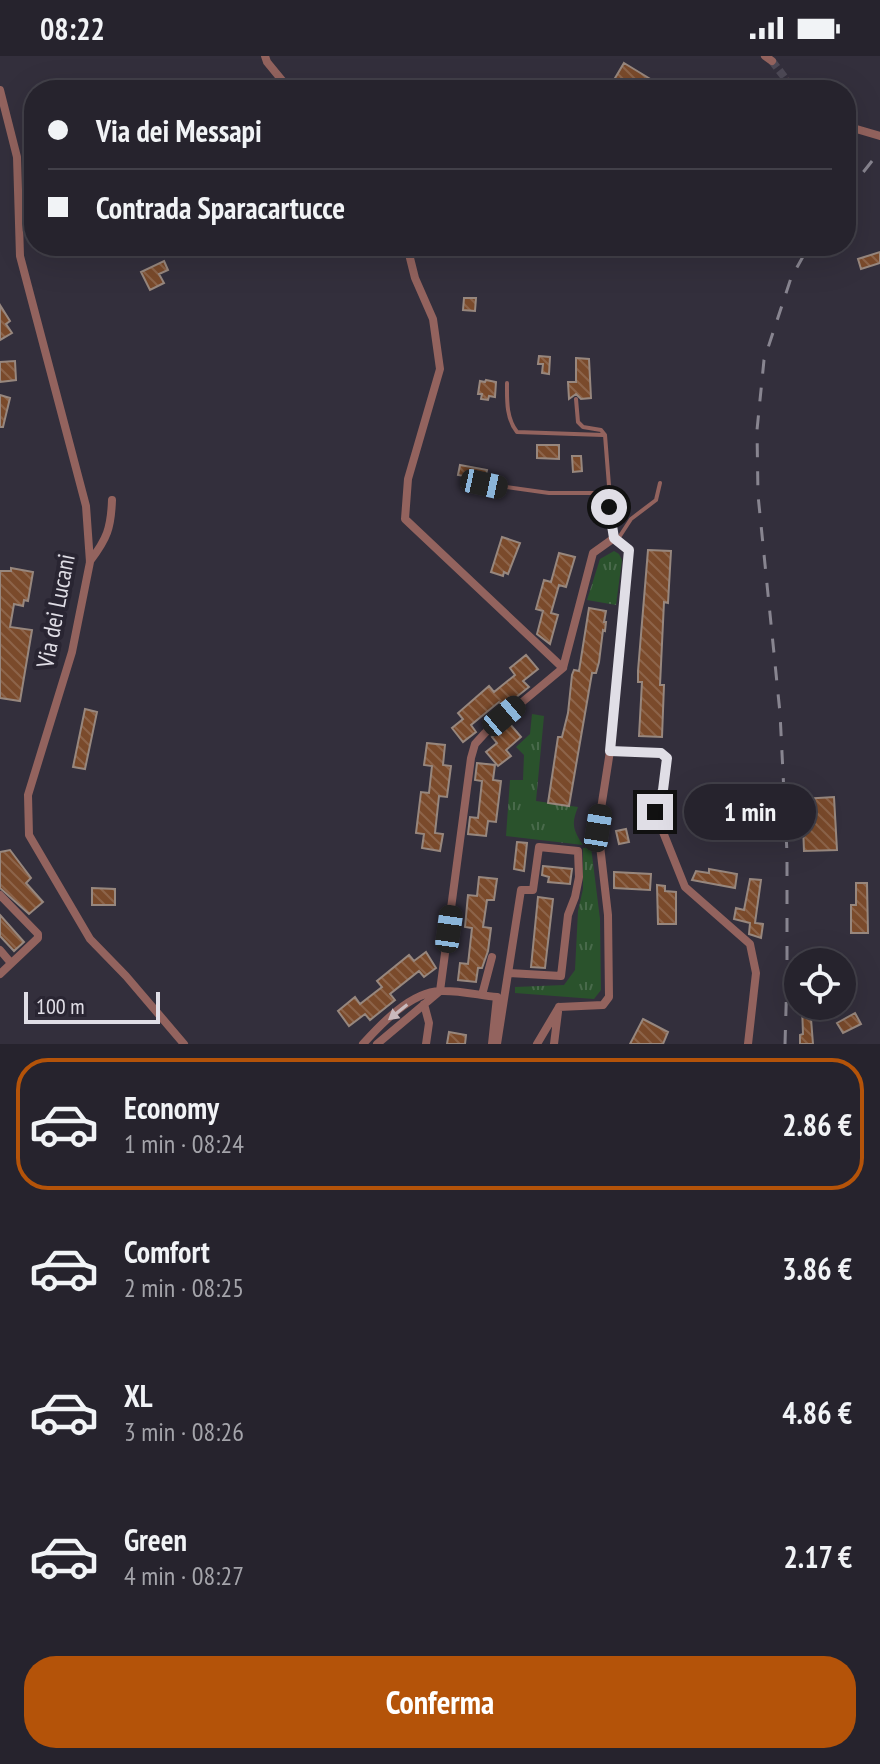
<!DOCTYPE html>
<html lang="it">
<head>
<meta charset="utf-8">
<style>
	body { margin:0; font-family:"PT Sans Narrow",sans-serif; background:#322f39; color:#f1f3f6; height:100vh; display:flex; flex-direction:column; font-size:30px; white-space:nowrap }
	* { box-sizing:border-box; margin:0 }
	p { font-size:26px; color:#a4a4aa }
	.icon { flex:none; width:44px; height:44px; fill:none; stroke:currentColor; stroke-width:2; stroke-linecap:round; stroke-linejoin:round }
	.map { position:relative; height:988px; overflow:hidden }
	.details { display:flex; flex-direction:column; background:#26232d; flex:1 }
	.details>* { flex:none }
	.banner { position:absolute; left:24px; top:24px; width:832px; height:176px; border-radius:32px; box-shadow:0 8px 32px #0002,0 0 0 2px #424049; display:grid; align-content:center; height:176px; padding:0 24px; background:#26232d }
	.controls { position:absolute; left:784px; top:892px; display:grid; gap:16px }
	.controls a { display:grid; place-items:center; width:72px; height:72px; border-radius:50%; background:#26232d; box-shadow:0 8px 32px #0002,0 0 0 2px #424049; font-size:40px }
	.scale { position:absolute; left:24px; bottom:20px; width:136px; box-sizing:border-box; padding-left:8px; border:4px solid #e0dee6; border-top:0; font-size:22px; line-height:28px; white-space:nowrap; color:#e0dee6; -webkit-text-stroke:6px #292532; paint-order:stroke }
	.end { position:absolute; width:36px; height:36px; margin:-18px; border:10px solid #e0dee6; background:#111; box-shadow:0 0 0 4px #111 }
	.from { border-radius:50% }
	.bubble { position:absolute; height:56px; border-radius:28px; background:#26232d; box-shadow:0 8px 32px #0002,0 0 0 2px #424049; font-size:26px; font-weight:600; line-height:56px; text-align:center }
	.car { position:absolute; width:24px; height:48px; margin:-24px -12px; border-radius:10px; box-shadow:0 0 6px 2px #0007; background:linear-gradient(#222 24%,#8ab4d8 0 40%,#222 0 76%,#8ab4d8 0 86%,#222 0) }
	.banner b { display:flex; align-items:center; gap:28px; height:76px; font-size:30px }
	.banner b+b { border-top:2px solid #424049 }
	.banner i { width:20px; height:20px; background:#f1f3f6 }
	ul { padding:14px 0 0; list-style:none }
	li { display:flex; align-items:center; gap:24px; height:132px; margin:0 16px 12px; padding:0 8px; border:4px solid transparent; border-radius:32px }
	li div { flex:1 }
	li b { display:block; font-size:30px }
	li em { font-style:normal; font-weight:600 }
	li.selected { border-color:#b45309 }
	li>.icon { width:72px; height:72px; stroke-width:1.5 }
	.action { display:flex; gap:16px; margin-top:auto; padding:16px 24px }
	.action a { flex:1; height:92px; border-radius:32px; background:#b45309; color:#fff; font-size:32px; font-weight:600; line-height:92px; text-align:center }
	.status { display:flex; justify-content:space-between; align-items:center; height:56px; padding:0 40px; background:#26232d; direction:ltr }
	.status svg { height:22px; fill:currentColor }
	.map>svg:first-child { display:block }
</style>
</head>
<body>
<div class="status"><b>08:22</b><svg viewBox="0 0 49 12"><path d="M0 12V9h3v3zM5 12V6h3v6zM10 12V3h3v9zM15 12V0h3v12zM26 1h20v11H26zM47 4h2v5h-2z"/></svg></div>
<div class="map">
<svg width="880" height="988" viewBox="0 0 880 988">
	<defs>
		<pattern id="park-tufts" width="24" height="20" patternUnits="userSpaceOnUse" patternTransform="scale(2)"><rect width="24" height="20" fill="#2a522c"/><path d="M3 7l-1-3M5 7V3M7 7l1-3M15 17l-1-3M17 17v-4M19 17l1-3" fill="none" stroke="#496a4b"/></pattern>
		<pattern id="building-back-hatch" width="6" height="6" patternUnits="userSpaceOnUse" patternTransform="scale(2)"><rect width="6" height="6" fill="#7a4a2b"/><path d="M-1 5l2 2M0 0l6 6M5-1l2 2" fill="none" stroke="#8d644a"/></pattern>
	</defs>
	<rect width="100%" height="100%" fill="#332f3c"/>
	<!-- park -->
	<path fill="url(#park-tufts)" d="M614 495 619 498 622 504 616 549 587 544 600 503Z
		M532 658 544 660 536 745 578 751C571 768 573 774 583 789L506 780 510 724H523L524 699 516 691 530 678Z
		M591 791 600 863 601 934 594 943 515 937V931L564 929 575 914 578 855 583 833V792Z"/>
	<!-- building -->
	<path fill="url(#building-back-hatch)" stroke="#97877e" stroke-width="2" d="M624 7 652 24 646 34H608Z
		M880 196V207L861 213 858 203Z
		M164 205 168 214 159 218 164 227 150 234 141 216Z
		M464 242H476L475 255 463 254Z
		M0 249 10 265 6 268 12 277 0 284Z
		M539 300 550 301 549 318 542 317 543 308H538Z
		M576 302 589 303 591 342 581 343 576 338 569 343 568 326H576Z
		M15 305 16 324 0 326V306Z
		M486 324 496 326 495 341 489 340 488 344 481 343 482 338H478L480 325 485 326Z
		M0 339 10 342 3 371H0Z
		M537 389H559V403L537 402Z
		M572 400H581L582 415 573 416Z
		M460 409 487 414 485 423 479 427 483 435 462 431 464 420 458 419Z
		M502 481 520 487 508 518 504 516 503 520 491 516Z
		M648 494 671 495 668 547 664 546 660 629H664L662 681 639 680 642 626H638V615Z
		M559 497 575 501 566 531 559 529 551 557 558 559 550 588 537 578 543 555 536 553 544 524 551 526Z
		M11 512 33 516 28 545 24 544 23 550 14 548 10 571 32 574 20 645 0 642V515H11Z
		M589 552 606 555 604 566H606L605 575 603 574 599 606 596 617H592L569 750 548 747 558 681H562L568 657 572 619 574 614 579 615Z
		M526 599 538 613 523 625 529 631 504 651 499 646 471 669 476 676 463 686 452 672 463 663 458 657 489 630 494 636 515 619 510 612Z
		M85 653 97 656 85 713 73 711Z
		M509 667 521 681 506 694 511 700 498 710 486 696 497 687 492 681Z
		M427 687 445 689 443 709 451 710 447 741 439 740 435 777 443 778 440 795 422 792 424 778 416 777 421 736 429 737 432 710 424 709Z
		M477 707 495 709 493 724 501 725 496 766 488 765 486 780 468 778 470 761 478 762 482 725 475 724Z
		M834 741 837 794 804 795 802 743Z
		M626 773 629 786 619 788 616 775Z
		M517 786 527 787 524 815 514 813Z
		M10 794 31 822 26 827 43 846 29 858 0 832V796Z
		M543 810 572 813 570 828 548 826 549 821 542 819Z
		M709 813 737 818 735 832 692 824 696 815 709 817Z
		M614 816 651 818 650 834 614 832Z
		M479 821 497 823 494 844H487L483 871 491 872 488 895 482 912H478L476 926 458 924 460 907 468 908 472 872 465 871 468 839 477 840Z
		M750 823 761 824 755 867 763 868 761 882 749 878 750 867 734 863 736 852 744 854Z
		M856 827H867L868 877H851V849H856Z
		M657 829 665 830V835L676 836V868H658Z
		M92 832 115 833V849H92Z
		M538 841 553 843 545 912 531 911Z
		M0 859 24 886 14 895 0 880Z
		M426 896 436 912 424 921 419 915 390 938 395 944 370 964 365 958 349 970 338 955 355 941 360 948 382 931 377 925 409 899 414 905Z
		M802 950H810L813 988H800V979L803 978Z
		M855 957 861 968 843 977 837 967Z
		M643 963 668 976 663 988H630Z
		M449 976 466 979 465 988H447Z"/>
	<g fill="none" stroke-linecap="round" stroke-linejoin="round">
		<!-- minor-tunnel -->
		<path stroke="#4d4956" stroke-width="8" stroke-dasharray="8 4" stroke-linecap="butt" d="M772 5 788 26"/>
		<!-- service -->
		<path stroke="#93635e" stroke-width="4" d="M507 327C507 344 506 362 517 376L603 379
			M576 343 578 366 583 371 601 374 605 379 613 480
			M484 428 549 437H609
			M618 483 631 463 656 444 660 427"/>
		<!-- minor -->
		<path stroke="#93635e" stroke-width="8" d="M265 0 267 6 290 34
			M765 0 772 5
			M788 26 793 34
			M0 34 17 101 20 200 86 450 90 506 72 596 28 739 29 779 90 883 126 920 184 988
			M846 70 880 80
			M407 190 415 222 433 263 440 313 408 423 405 463 563 612
			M90 505C107 483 111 472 112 444
			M610 695 661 697 667 702 663 734 655 756 685 831 750 888 756 917 748 988
			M0 839 38 878V882L0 918
			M0 894 11 907
			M482 939 492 901
			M424 948 429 967 426 988
			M363 988C381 968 411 936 440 935 458 934 478 939 497 941L492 988
			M377 988 440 935 471 702 475 688 485 677 563 612 593 497 614 482 629 494 610 695 598 772 608 859 609 941 603 949 559 951
			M497 988 521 834H533L539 791 578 795 579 821 575 841 568 859 561 920 509 917
			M537 988 559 951
			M554 988 558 956"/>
		<!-- rail -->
		<path stroke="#888590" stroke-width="3" stroke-dasharray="14 14" stroke-linecap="butt" d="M846 138 880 95
			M785 988 787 919V797L780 657 758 439 757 374 764 304 791 222 809 190"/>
	</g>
	<!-- one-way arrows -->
	<defs><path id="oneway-solid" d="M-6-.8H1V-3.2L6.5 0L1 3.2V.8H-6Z" transform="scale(2)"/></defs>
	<use fill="#c9b9bd" href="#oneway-solid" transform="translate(398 956) rotate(141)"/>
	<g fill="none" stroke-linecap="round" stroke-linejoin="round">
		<!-- route -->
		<path stroke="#e0dee6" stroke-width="10" d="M609 451 614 482 629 494 610 695 661 697 667 702 663 734 655 756"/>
	</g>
	<g text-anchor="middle" stroke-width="8" stroke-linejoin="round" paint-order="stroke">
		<!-- street labels -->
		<g font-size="24" fill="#e0dee6" stroke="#292532">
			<text transform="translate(56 555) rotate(-79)" y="8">Via dei Lucani</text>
		</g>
	</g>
</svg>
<div class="controls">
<a><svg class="icon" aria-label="locate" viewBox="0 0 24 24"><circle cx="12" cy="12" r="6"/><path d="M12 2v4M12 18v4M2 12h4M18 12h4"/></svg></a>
</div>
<div class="scale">100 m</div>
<i class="end from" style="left:609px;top:451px"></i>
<i class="end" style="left:655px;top:756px"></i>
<div class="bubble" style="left:684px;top:728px;width:132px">1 min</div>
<i class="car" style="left:484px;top:428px;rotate:102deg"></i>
<i class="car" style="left:504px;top:660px;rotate:50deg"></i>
<i class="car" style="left:598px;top:772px;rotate:9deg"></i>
<i class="car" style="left:449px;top:873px;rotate:8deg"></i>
<div class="banner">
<b><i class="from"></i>Via dei Messapi</b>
<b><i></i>Contrada Sparacartucce</b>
</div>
</div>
<section class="details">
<ul>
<li class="selected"><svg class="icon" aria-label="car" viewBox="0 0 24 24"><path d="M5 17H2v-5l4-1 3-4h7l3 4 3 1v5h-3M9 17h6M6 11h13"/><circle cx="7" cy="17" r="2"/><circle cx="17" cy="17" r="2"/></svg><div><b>Economy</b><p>1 min · 08:24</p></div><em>2.86 €</em></li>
<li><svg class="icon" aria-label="car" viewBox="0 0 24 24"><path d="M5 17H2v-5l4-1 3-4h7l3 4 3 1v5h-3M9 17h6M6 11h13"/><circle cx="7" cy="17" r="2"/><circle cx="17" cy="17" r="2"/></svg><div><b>Comfort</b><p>2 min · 08:25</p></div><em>3.86 €</em></li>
<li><svg class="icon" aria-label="car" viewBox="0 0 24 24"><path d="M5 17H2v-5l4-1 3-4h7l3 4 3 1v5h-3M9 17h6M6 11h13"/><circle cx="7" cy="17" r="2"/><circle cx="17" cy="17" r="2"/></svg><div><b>XL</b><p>3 min · 08:26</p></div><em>4.86 €</em></li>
<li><svg class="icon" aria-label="car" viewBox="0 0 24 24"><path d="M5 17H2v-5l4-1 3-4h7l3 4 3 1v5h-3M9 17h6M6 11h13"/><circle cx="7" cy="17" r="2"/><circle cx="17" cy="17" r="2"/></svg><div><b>Green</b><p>4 min · 08:27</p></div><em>2.17 €</em></li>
</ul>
<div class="action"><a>Conferma</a></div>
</section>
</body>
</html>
